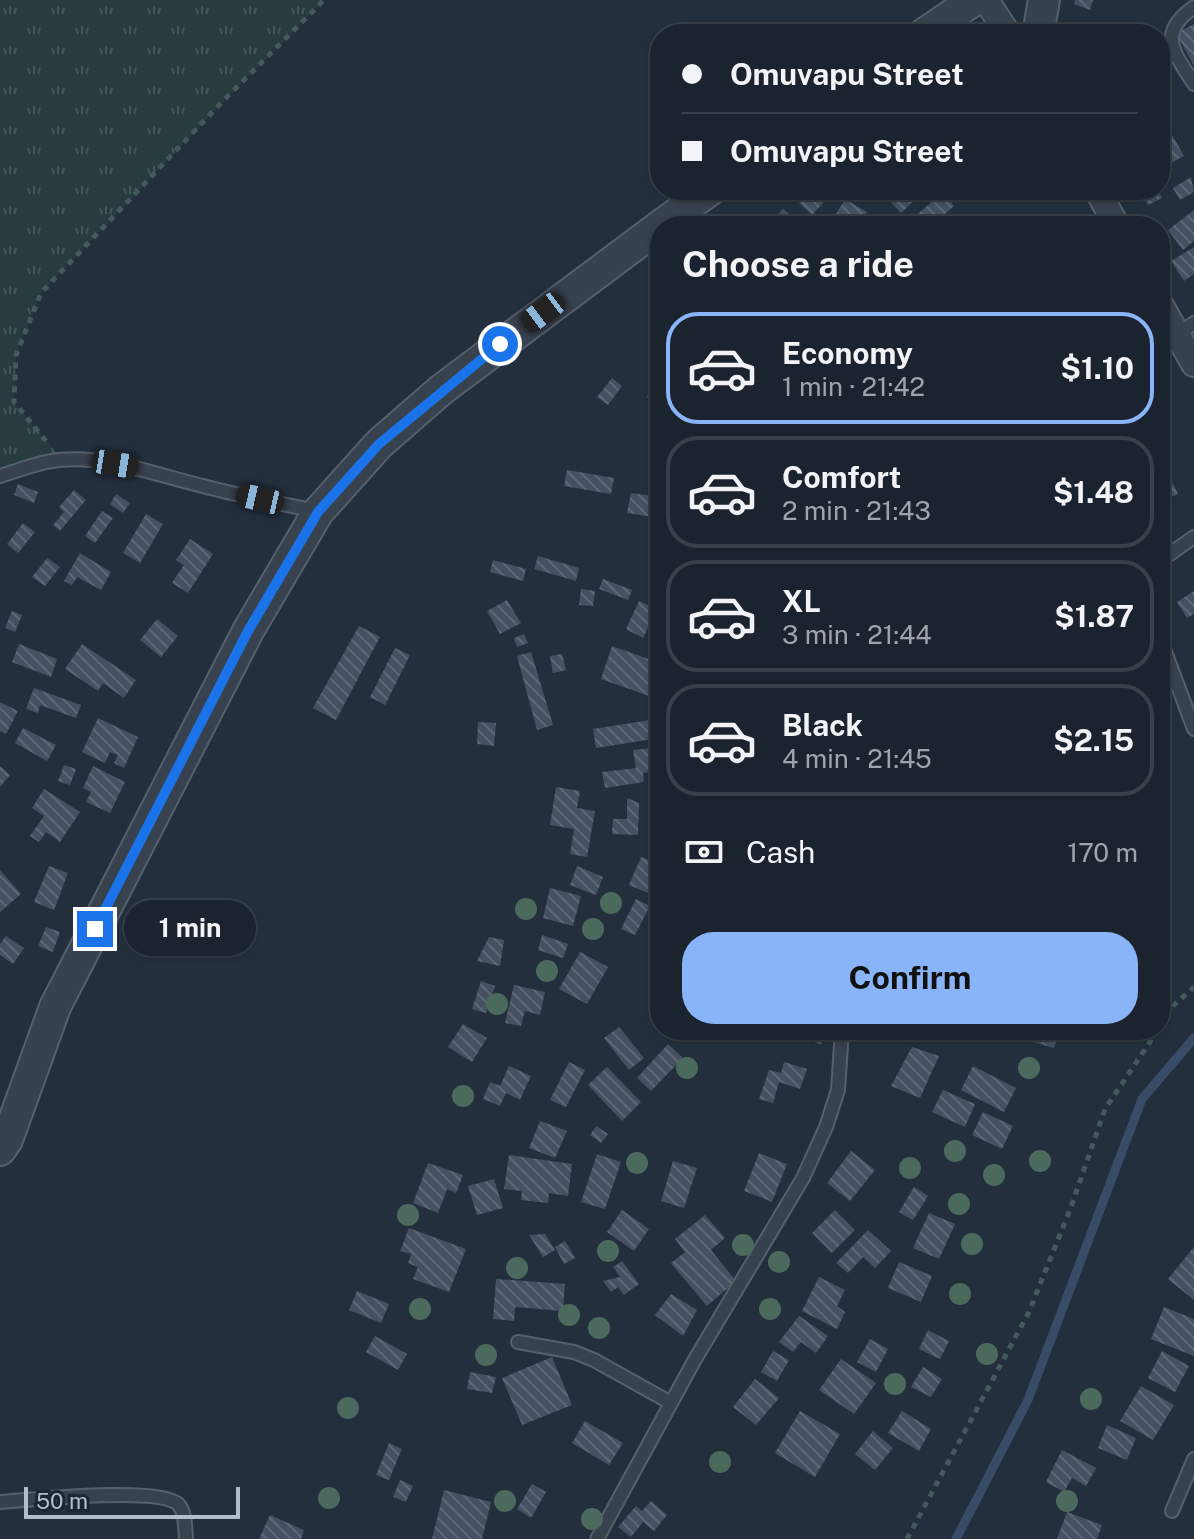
<!DOCTYPE html>
<html lang="en">
<head>
<meta charset="utf-8">
<style>
	body { margin:0; font-family:"Public Sans",sans-serif; background:#242b36; color:#f1f3f6; height:100vh; display:flex; flex-direction:column; font-size:30px; white-space:nowrap }
	* { box-sizing:border-box; margin:0 }
	p { font-size:26px; color:#a0a4aa }
	.icon { flex:none; width:44px; height:44px; fill:none; stroke:currentColor; stroke-width:2; stroke-linecap:round; stroke-linejoin:round }
	.map { position:relative; flex:1; overflow:hidden }
	.side { position:absolute; left:650px; top:216px; width:520px; height:824px; display:flex; flex-direction:column; background:#1b232e; border-radius:32px; box-shadow:0 2px 6px #0004,0 0 0 2px #39404a }
	.side>* { flex:none }
	.hud { position:absolute; left:650px; top:24px; width:520px; height:176px; border-radius:32px; box-shadow:0 2px 6px #0004,0 0 0 2px #39404a; display:grid; align-content:center; height:176px; padding:0 32px; background:#1b232e }
	.scale { position:absolute; left:24px; bottom:20px; width:216px; box-sizing:border-box; padding-left:8px; border:4px solid #b4bcc9; border-top:0; font-size:22px; line-height:28px; white-space:nowrap; color:#b4bcc9; -webkit-text-stroke:6px #1d2633; paint-order:stroke }
	.end { position:absolute; width:36px; height:36px; margin:-18px; border:10px solid #1a73e8; background:#fff; box-shadow:0 0 0 4px #fff }
	.from { border-radius:50% }
	.bubble { position:absolute; height:56px; border-radius:28px; background:#1b232e; box-shadow:0 2px 6px #0004,0 0 0 2px #39404a; font-size:26px; font-weight:700; line-height:56px; text-align:center }
	.car { position:absolute; width:24px; height:48px; margin:-24px -12px; border-radius:10px; box-shadow:0 0 6px 2px #0007; background:linear-gradient(#222 24%,#8ab4d8 0 40%,#222 0 76%,#8ab4d8 0 86%,#222 0) }
	.hud b { display:flex; align-items:center; gap:28px; height:76px; font-size:30px }
	.hud b+b { border-top:2px solid #39404a }
	.hud i { width:20px; height:20px; background:#f1f3f6 }
	ul { padding:0; list-style:none }
	li { display:flex; align-items:center; gap:24px; height:112px; margin:0 16px 12px; padding:0 16px; border:4px solid #39404a; border-radius:32px }
	li div { flex:1 }
	li b { display:block; font-size:30px }
	li em { font-style:normal; font-weight:700 }
	li.current { border-color:#8ab4f8 }
	li>.icon { width:72px; height:72px; stroke-width:1.5 }
	h2 { padding:0 32px; font-size:36px; line-height:96px }
	.pay { display:flex; align-items:center; gap:20px; height:88px; padding:0 32px; font-size:30px }
	.pay p { margin-inline-start:auto }
	.action { display:flex; gap:16px; margin-top:auto; padding:16px 32px }
	.action a { flex:1; height:92px; border-radius:32px; background:#8ab4f8; color:#111; font-size:32px; font-weight:700; line-height:92px; text-align:center }
	.map>svg:first-child { display:block }
</style>
</head>
<body>
<div class="map">
<svg width="1194" height="1539" viewBox="0 0 1194 1539">
	<defs>
		<pattern id="grass-tufts" width="24" height="20" patternUnits="userSpaceOnUse" patternTransform="scale(2)"><rect width="24" height="20" fill="#263c3f"/><path d="M3 7l-1-3M5 7V3M7 7l1-3M15 17l-1-3M17 17v-4M19 17l1-3" fill="none" stroke="#435659"/></pattern>
		<pattern id="building-back-hatch" width="6" height="6" patternUnits="userSpaceOnUse" patternTransform="scale(2)"><rect width="6" height="6" fill="#455162"/><path d="M-1 5l2 2M0 0l6 6M5-1l2 2" fill="none" stroke="#5d6877"/></pattern>
	</defs>
	<rect width="100%" height="100%" fill="#242f3e"/>
	<!-- grass -->
	<path fill="url(#grass-tufts)" d="M0 0H324L219 106 41 293 16 355 14 402 63 460 0 476Z"/>
	<g fill="none" stroke-linecap="round" stroke-linejoin="round">
		<!-- stream -->
		<path stroke="#394c67" stroke-width="9" d="M956 1539 1028 1400 1142 1099 1194 1038"/>
	</g>
	<!-- building -->
	<path fill="url(#building-back-hatch)" d="M1075 0H1093L1090 10 1074 4Z
		M1194 24V66L1176 33Z
		M1160 114 1184 156 1160 169Z
		M1191 177 1194 192 1180 200 1173 188Z
		M811 190H835L812 215 799 203Z
		M884 190H925L901 213 881 192Z
		M1139 190H1158L1162 198 1148 205Z
		M943 192 954 206 931 226H904Z
		M845 199 867 212 859 226H829Z
		M783 209 803 226H767Z
		M1194 210V241L1183 250 1168 230Z
		M1194 247V274L1184 281 1171 261Z
		M612 378 622 386 608 405 597 397Z
		M654 386 660 391V406L647 397Z
		M1160 457 1178 494 1160 502Z
		M567 470 614 478 611 494 564 486Z
		M18 484 38 492 34 503 14 495Z
		M74 490 86 500 60 531 53 525 64 512 59 507Z
		M631 493 660 497V518L627 513Z
		M116 494 130 503 123 513 110 504Z
		M102 511 113 518 95 543 85 536Z
		M146 514 163 524 140 563 123 553Z
		M23 523 35 532 18 553 7 544Z
		M190 539 213 554 188 593 172 583 184 565 176 560Z
		M80 553 111 572 101 590 77 577 72 585 64 581Z
		M538 556 579 568 576 581 534 569Z
		M47 558 60 567 45 586 32 577Z
		M493 560 526 569 523 581 490 572Z
		M603 579 632 590 628 600 599 589Z
		M581 589 595 591 593 606 579 605Z
		M1194 591V614L1187 618 1177 602Z
		M507 600 521 623 500 634 487 611Z
		M639 601 657 609 643 638 626 629Z
		M12 611 22 615 15 632 5 628Z
		M157 619 178 636 161 657 140 640Z
		M359 626 380 637 336 720 313 708Z
		M524 634 528 643 517 647 514 638Z
		M19 644 57 659 51 677 12 662Z
		M82 644 136 680 124 698 103 683 98 691 65 669Z
		M612 646 660 663V673L652 697 601 679Z
		M395 648 410 655 385 705 370 697Z
		M531 652 553 725 537 730 517 656Z
		M562 654 566 670 553 673 550 656Z
		M34 688 81 705 76 718 40 705 38 713 26 709Z
		M0 702 18 711 6 734 0 731Z
		M98 718 138 737 124 768 114 763 118 755 110 752 105 763 82 752Z
		M650 720 653 739 596 748 593 729Z
		M478 722 496 723 494 746 477 744Z
		M23 728 56 745 47 761 15 743Z
		M653 748 656 771 643 773 644 782 605 788 602 772 636 768 633 750Z
		M64 765 76 769 70 785 58 781Z
		M0 766 10 775 0 787Z
		M93 766 125 782 110 813 86 802 91 792 83 788Z
		M556 787 580 791 577 808 595 811 587 857 570 854 574 829 550 825Z
		M44 789 80 812 60 842 46 832 39 842 30 836 44 816 32 808Z
		M627 798 639 803 638 835 612 834 613 819H627Z
		M660 802V827L650 823Z
		M641 857 660 865V898L629 885Z
		M49 866 68 873 54 910 34 902Z
		M577 866 603 877 596 895 570 885Z
		M0 870 21 894 0 912Z
		M550 888 581 896 573 926 543 918Z
		M636 899 650 906 635 935 621 929Z
		M46 927 60 932 53 952 38 946Z
		M542 935 568 944 563 958 538 950Z
		M6 936 24 948 13 964 0 955V944Z
		M489 937 504 940 500 966 477 961Z
		M580 952 608 967 587 1004 559 989Z
		M481 981 495 986 486 1013 472 1009Z
		M514 985 545 992 540 1015 525 1011 521 1026 505 1023Z
		M463 1024 487 1038 472 1062 448 1047Z
		M619 1027 644 1058 629 1070 604 1038Z
		M809 1030H828L821 1045 806 1038Z
		M882 1030H906L900 1040Z
		M991 1030H1059L1054 1048Z
		M668 1044 683 1058 651 1091 637 1078Z
		M912 1047 939 1056 920 1098 891 1086Z
		M569 1062 585 1070 566 1107 550 1100Z
		M784 1062 807 1069 800 1089 779 1082 773 1103 759 1099 769 1070 781 1073Z
		M509 1066 531 1076 520 1100 506 1093 500 1106 483 1099 490 1082 500 1086Z
		M973 1066 1016 1088 1004 1112 961 1090Z
		M607 1067 641 1102 622 1121 588 1085Z
		M943 1090 975 1104 965 1127 932 1112Z
		M983 1112 1013 1126 1002 1149 972 1135Z
		M540 1121 567 1131 555 1158 529 1148Z
		M596 1126 608 1134 601 1143 590 1135Z
		M851 1151 875 1170 850 1201 827 1183Z
		M759 1153 787 1164 772 1202 744 1191Z
		M597 1154 621 1162 605 1209 581 1202Z
		M509 1155 572 1164 568 1196 549 1193 548 1203 521 1200 522 1191 504 1189Z
		M673 1161 697 1168 684 1208 661 1201Z
		M428 1163 463 1175 456 1193 447 1189 438 1213 413 1203Z
		M494 1179 503 1208 477 1215 468 1186Z
		M914 1187 928 1196 913 1220 899 1212Z
		M622 1210 649 1229 634 1251 607 1232Z
		M835 1210 855 1230 832 1253 812 1233Z
		M929 1213 955 1224 939 1259 913 1248Z
		M705 1215 725 1238 711 1250 736 1281 707 1306 671 1263 685 1252 675 1239Z
		M409 1228 466 1249 449 1292 413 1279 418 1267 408 1263 411 1254 400 1251Z
		M868 1230 891 1251 875 1268 863 1257 848 1273 836 1263Z
		M545 1234 555 1250 543 1257 529 1235Z
		M565 1241 575 1258 564 1264 555 1247Z
		M1194 1247V1300L1168 1279Z
		M622 1261 639 1284 624 1295 618 1287 611 1292 603 1281 620 1277 613 1267Z
		M899 1262 932 1276 921 1302 888 1288Z
		M819 1277 845 1290 837 1306 845 1312 837 1329 802 1311Z
		M496 1279 565 1284 563 1311 515 1307 514 1321 493 1319Z
		M357 1291 389 1304 381 1323 349 1310Z
		M671 1294 697 1310 683 1336 655 1315Z
		M1164 1307 1194 1319V1356L1151 1339Z
		M799 1316 828 1336 816 1353 801 1342 793 1352 779 1342Z
		M928 1330 949 1341 940 1359 919 1349Z
		M375 1336 407 1354 398 1370 366 1352Z
		M870 1339 888 1349 876 1372 857 1362Z
		M773 1351 789 1360 777 1381 761 1372Z
		M1162 1351 1189 1366 1175 1392 1148 1378Z
		M552 1357 572 1405 522 1425 502 1378Z
		M841 1359 876 1383 854 1414 819 1390Z
		M923 1367 942 1379 931 1397 911 1387Z
		M470 1372 496 1377 492 1393 467 1389Z
		M755 1379 779 1398 756 1425 733 1407Z
		M1141 1386 1174 1405 1153 1440 1120 1421Z
		M800 1411 840 1434 815 1477 775 1453Z
		M902 1411 931 1429 919 1451 888 1433Z
		M585 1421 623 1443 609 1465 572 1443Z
		M1107 1425 1136 1438 1127 1460 1098 1448Z
		M873 1431 893 1448 875 1470 855 1454Z
		M389 1443 402 1449 389 1480 376 1475Z
		M1062 1450 1096 1468 1086 1486 1072 1478 1064 1492 1046 1482Z
		M400 1480 413 1486 406 1502 393 1497Z
		M532 1484 546 1492 531 1518 517 1509Z
		M444 1490 491 1502 482 1539H432Z
		M651 1501 667 1515 654 1531 643 1522 631 1537 618 1527 636 1506 642 1511Z
		M1067 1512 1102 1525 1097 1539H1057Z
		M270 1515 304 1530 301 1539H259Z"/>
	<g fill="none" stroke-linecap="round" stroke-linejoin="round">
		<!-- service casing -->
		<g stroke="#565f6c" stroke-width="16">
			<path id="service" d="M1194 7C1156 34 1174 52 1194 84
				M1177 335 1194 323
				M0 476C20 470 38 462 59 460 108 455 156 475 203 486 240 496 278 503 316 511
				M1160 561 1194 537
				M1160 638 1194 729
				M518 1342 574 1352 594 1360 671 1403
				M0 1502C30 1500 158 1486 178 1504 186 1512 185 1528 186 1539
				M1172 1511 1194 1459
				M597 1539 694 1361 803 1178 826 1127 838 1090 842 1030"/>
		</g>
		<!-- minor casing -->
		<g stroke="#565f6c" stroke-width="28">
			<path id="minor" d="M986 0 1008 34
				M1097 190 1117 226
				M1160 304 1194 364"/>
		</g>
		<!-- tertiary casing -->
		<g stroke="#565f6c" stroke-width="34">
			<path id="tertiary" d="M924 34 974 0
				M1038 34 1044 0
				M660 226 710 190
				M0 1150 7 1140 55 1007 248 631 318 512 379 444 441 390 660 226"/>
		</g>
		<!-- path -->
		<path stroke="#44595c" stroke-width="5" stroke-dasharray="6 6" stroke-linecap="butt" d="M46 441 14 402 16 355 41 293 219 105 324 0
			M1160 1027 1174 1005 1194 987
			M907 1539 1029 1312 1071 1207 1105 1109 1158 1030"/>
		<!-- service -->
		<use href="#service" stroke="#38414e" stroke-width="12"/>
		<!-- minor -->
		<use href="#minor" stroke="#38414e" stroke-width="24"/>
		<!-- tertiary -->
		<use href="#tertiary" stroke="#38414e" stroke-width="30"/>
	</g>
	<!-- trees -->
	<g fill="#4b6a5d">
		<circle cx="611" cy="903" r="11"/>
		<circle cx="526" cy="909" r="11"/>
		<circle cx="593" cy="929" r="11"/>
		<circle cx="547" cy="971" r="11"/>
		<circle cx="497" cy="1004" r="11"/>
		<circle cx="687" cy="1068" r="11"/>
		<circle cx="1029" cy="1068" r="11"/>
		<circle cx="463" cy="1096" r="11"/>
		<circle cx="955" cy="1151" r="11"/>
		<circle cx="1040" cy="1161" r="11"/>
		<circle cx="637" cy="1163" r="11"/>
		<circle cx="910" cy="1168" r="11"/>
		<circle cx="994" cy="1175" r="11"/>
		<circle cx="959" cy="1204" r="11"/>
		<circle cx="408" cy="1215" r="11"/>
		<circle cx="972" cy="1244" r="11"/>
		<circle cx="743" cy="1245" r="11"/>
		<circle cx="608" cy="1251" r="11"/>
		<circle cx="779" cy="1262" r="11"/>
		<circle cx="517" cy="1268" r="11"/>
		<circle cx="960" cy="1294" r="11"/>
		<circle cx="420" cy="1309" r="11"/>
		<circle cx="770" cy="1309" r="11"/>
		<circle cx="569" cy="1315" r="11"/>
		<circle cx="599" cy="1328" r="11"/>
		<circle cx="987" cy="1354" r="11"/>
		<circle cx="486" cy="1355" r="11"/>
		<circle cx="895" cy="1384" r="11"/>
		<circle cx="1091" cy="1399" r="11"/>
		<circle cx="348" cy="1408" r="11"/>
		<circle cx="720" cy="1462" r="11"/>
		<circle cx="329" cy="1498" r="11"/>
		<circle cx="505" cy="1501" r="11"/>
		<circle cx="1067" cy="1501" r="11"/>
		<circle cx="592" cy="1519" r="11"/>
	</g>
	<g fill="none" stroke-linecap="round" stroke-linejoin="round">
		<!-- route -->
		<path stroke="#1a73e8" stroke-width="10" d="M95 929 248 631 318 512 379 444 500 344"/>
	</g>
</svg>
<div class="scale">50 m</div>
<i class="end from" style="left:500px;top:344px"></i>
<i class="end" style="left:95px;top:929px"></i>
<div class="bubble" style="left:124px;top:900px;width:132px">1 min</div>
<i class="car" style="left:543px;top:312px;rotate:233deg"></i>
<i class="car" style="left:115px;top:464px;rotate:99deg"></i>
<i class="car" style="left:260px;top:499px;rotate:283deg"></i>
<div class="hud">
<b><i class="from"></i>Omuvapu Street</b>
<b><i></i>Omuvapu Street</b>
</div>
<section class="side">
<h2>Choose a ride</h2>
<ul>
<li class="current"><svg class="icon" aria-label="car" viewBox="0 0 24 24"><path d="M5 17H2v-5l4-1 3-4h7l3 4 3 1v5h-3M9 17h6M6 11h13"/><circle cx="7" cy="17" r="2"/><circle cx="17" cy="17" r="2"/></svg><div><b>Economy</b><p>1 min · 21:42</p></div><em>$1.10</em></li>
<li><svg class="icon" aria-label="car" viewBox="0 0 24 24"><path d="M5 17H2v-5l4-1 3-4h7l3 4 3 1v5h-3M9 17h6M6 11h13"/><circle cx="7" cy="17" r="2"/><circle cx="17" cy="17" r="2"/></svg><div><b>Comfort</b><p>2 min · 21:43</p></div><em>$1.48</em></li>
<li><svg class="icon" aria-label="car" viewBox="0 0 24 24"><path d="M5 17H2v-5l4-1 3-4h7l3 4 3 1v5h-3M9 17h6M6 11h13"/><circle cx="7" cy="17" r="2"/><circle cx="17" cy="17" r="2"/></svg><div><b>XL</b><p>3 min · 21:44</p></div><em>$1.87</em></li>
<li><svg class="icon" aria-label="car" viewBox="0 0 24 24"><path d="M5 17H2v-5l4-1 3-4h7l3 4 3 1v5h-3M9 17h6M6 11h13"/><circle cx="7" cy="17" r="2"/><circle cx="17" cy="17" r="2"/></svg><div><b>Black</b><p>4 min · 21:45</p></div><em>$2.15</em></li>
</ul>
<div class="pay"><svg class="icon" aria-label="cash" viewBox="0 0 24 24"><path d="M3 7h18v10H3z"/><circle cx="12" cy="12" r="2"/></svg>Cash<p>170 m</p></div>
<div class="action"><a>Confirm</a></div>
</section>
</div>
</body>
</html>
